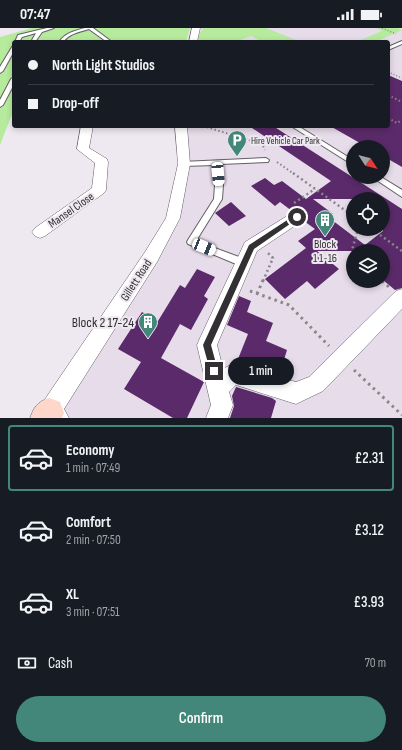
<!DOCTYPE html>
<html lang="en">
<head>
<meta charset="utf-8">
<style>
	body { margin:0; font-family:"Sofia Sans Condensed",sans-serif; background:#242831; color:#f1f3f6; height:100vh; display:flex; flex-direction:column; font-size:15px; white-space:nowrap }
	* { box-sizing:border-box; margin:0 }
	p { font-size:13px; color:#9ea1a6 }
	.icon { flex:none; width:22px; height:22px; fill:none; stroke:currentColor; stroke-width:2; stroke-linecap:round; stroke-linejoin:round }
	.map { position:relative; height:390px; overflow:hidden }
	.panel { display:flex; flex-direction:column; background:#171b24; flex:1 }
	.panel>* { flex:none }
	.top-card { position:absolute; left:12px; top:12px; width:378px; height:88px; border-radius:4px; box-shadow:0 2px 6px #0003; display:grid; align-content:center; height:88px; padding:0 16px; background:#171b24 }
	.needle { width:26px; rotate:126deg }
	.fabs { position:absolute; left:346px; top:112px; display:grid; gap:8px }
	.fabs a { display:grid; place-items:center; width:44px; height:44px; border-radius:50%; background:#171b24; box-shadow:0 2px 6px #0003; font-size:20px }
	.end { position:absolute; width:18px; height:18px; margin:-9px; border:5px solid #323033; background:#fff; box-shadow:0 0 0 2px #fff }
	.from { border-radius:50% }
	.bubble { position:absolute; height:28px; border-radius:14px; background:#171b24; box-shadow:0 2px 6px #0003; font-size:13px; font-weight:600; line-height:28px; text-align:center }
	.car { position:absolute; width:12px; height:24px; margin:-12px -6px; border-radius:5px; box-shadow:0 0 3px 1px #0007; background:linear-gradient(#fff 24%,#345 0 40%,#fff 0 76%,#345 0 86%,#fff 0) }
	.top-card b { display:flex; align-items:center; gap:14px; height:38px; font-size:15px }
	.top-card b+b { border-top:1px solid #363941 }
	.top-card i { width:10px; height:10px; background:#f1f3f6 }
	ul { padding:7px 0 0; list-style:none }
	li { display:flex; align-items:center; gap:12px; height:66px; margin:0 8px 6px; padding:0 8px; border:2px solid transparent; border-radius:4px }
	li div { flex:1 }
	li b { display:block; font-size:15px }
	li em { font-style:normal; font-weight:600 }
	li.active { border-color:#43877a }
	li>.icon { width:36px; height:36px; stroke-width:1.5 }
	.pay { display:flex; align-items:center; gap:10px; height:44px; padding:0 16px; font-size:15px }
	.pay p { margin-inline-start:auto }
	.primary-button { display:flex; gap:8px; margin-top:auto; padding:8px 16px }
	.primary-button a { flex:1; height:46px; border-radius:24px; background:#43877a; color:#fff; font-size:16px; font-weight:600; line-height:46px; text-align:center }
	.status { display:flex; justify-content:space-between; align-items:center; height:28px; padding:0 20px; background:#171b24; direction:ltr }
	.status svg { height:11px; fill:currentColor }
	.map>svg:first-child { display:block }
</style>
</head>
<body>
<div class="status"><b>07:47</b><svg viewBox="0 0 49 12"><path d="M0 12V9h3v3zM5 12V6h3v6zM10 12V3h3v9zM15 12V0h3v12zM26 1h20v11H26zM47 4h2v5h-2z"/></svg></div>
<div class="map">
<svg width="402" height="390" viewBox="0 0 402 390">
	<rect width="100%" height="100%" fill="#eee9f0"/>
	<!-- built -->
	<path fill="#e6dcea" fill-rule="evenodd" d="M196 0H397L402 1V390H45L178 171 181 98H388V14H193ZM353 119H383V149H353ZM353 171H383V201H353ZM353 223H383V253H353Z"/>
	<!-- green -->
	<path fill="#b6ea9d" d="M32 0H190L186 14H14V81L0 117V9Z
		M203 0H266L301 14H263L251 8 235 14H195Z
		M376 0H398L402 2 375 14H356L382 3Z"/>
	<!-- building -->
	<path fill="#5b2a6a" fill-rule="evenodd" d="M388 47 402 53V139L383 128V119H367L330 98H388Z
		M249 98H273L402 181V260L395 262 383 252V223H317L339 241 315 261 307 253 285 271 265 251 306 220 298 213 315 201 304 193 305 188 303 184 298 182 292 183 280 174 275 178 251 158 265 150 274 157 282 153 306 171 331 153ZM313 171H383V203L365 217 328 189 333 186Z
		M231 174 246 188 229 198 215 185Z
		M197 241 215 249 204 268 208 271 191 302 180 296 161 330 204 354 187 390H173L124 361 141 334 118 321 142 284 158 293 180 257 185 260Z
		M239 268 251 273 247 284 273 295 266 313 287 322 279 348 236 336 248 306 227 297Z
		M236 359 272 370 276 373 271 390H230L234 378 232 368Z"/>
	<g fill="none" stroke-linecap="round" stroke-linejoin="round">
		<!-- lane casing -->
		<g stroke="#645f65" stroke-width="2">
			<path id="lane" d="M47 0H54L42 4 35 14H31L36 5 22 9 19 14H15L18 7Z
				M85 0H93L112 14H107L89 1C80 4 70 5 63 14H59C65 5 74 3 85 0Z
				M402 13V16L388 22V19Z
				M14 18V23L3 43 0 45V39L12 19Z
				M14 49V56L3 77 0 79V72L11 51Z
				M291 98H298L353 132V137Z
				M266 130 269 132 268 134 221 136 223 157 222 171 196 213 247 232 248 235 247 238 244 239 241 238 188 216 187 214 188 212 214 171 215 157 214 137 184 138 181 136 182 134Z
				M372 149H381L402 162V169Z"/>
		</g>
		<!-- street casing -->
		<g stroke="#645f65" stroke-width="1">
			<path id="street" d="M192 0H200L197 14H189Z
				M81 98H93L89 120 107 131 108 134 106 162 104 165 45 208 40 210 35 208 32 204 35 200 92 160 95 135 77 121Z
				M175 98H187L190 136 180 190 157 234 64 381 69 390H40L38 385 41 377 145 224 166 190 178 136Z
				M297 183 302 185 304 189 302 193 257 223 217 317 223 341 232 336 296 354 309 349 396 263 402 261V281L323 363 296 376 236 357 229 364 233 377 228 390H206L211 377 197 317 200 310 245 214 292 185Z"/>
		</g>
		<!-- secondary casing -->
		<g stroke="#645f65" stroke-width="1">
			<path id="secondary" d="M49 370 60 374 64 385 62 390H30C34 379 37 374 49 370Z"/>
		</g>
		<!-- path-far3 -->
		<path stroke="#89868a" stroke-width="1.5" stroke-dasharray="1 2" stroke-linecap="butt" d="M382 0 396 6
			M388 44 402 50"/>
		<!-- path-far2 -->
		<path stroke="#89868a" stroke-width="2" stroke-dasharray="1.5 2.5" stroke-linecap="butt" d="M388 67 402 74
			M388 90 397 95 402 92
			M203 98 262 116 265 122
			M277 134 294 146"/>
		<!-- path-far1 -->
		<path stroke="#89868a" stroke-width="2.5" stroke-dasharray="2 3" stroke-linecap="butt" d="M293 145 353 188
			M294 175 315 161
			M372 201 402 223
			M353 225 352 222 358 201
			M263 253 273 230 268 225"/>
		<!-- path -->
		<path stroke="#89868a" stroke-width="3" stroke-dasharray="2.5 4" stroke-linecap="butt" d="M382 253 389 259
			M250 263 289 277 329 318
			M257 266 263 252
			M354 342 402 387"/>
		<!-- lane -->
		<use href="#lane" fill="#fff" fill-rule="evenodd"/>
		<!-- street -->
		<use href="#street" fill="#fff" fill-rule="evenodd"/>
		<!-- secondary -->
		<use href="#secondary" fill="#fed7ca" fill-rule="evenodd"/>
	</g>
	<!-- route -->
	<path fill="#323033" d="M295 187H297L300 189 254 221 211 317 218 343 217 346 214 348 211 346 203 317 249 217Z"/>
	<!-- icons -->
	<defs>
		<g id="parking-pin" transform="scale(1)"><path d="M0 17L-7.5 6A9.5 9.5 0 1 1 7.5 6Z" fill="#43877a" stroke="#eee9f0"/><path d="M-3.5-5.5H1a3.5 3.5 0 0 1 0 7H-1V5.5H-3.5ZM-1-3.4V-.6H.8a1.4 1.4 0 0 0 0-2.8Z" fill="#fff"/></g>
		<g id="building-pin" transform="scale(1)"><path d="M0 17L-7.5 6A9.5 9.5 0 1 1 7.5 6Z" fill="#43877a" stroke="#eee9f0"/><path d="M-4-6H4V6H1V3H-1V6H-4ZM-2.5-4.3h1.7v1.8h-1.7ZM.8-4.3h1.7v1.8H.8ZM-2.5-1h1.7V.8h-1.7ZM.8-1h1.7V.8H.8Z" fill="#fff"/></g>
	</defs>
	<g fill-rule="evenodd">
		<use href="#parking-pin" x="237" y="112"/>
		<use href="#building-pin" x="325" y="192"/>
		<use href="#building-pin" x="148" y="294"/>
	</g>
	<g text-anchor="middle" stroke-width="4" stroke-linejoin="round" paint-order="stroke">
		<!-- far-poi labels -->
		<g font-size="10" fill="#323033" stroke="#eee9f0" text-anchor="start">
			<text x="251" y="116">Hire Vehicle Car Park</text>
		</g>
		<!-- street labels -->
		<g font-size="12" fill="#323033" stroke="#eee9f0">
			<text transform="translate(71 182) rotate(-35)" y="4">Mansel Close</text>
			<text transform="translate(136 252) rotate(-57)" y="4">Gillett Road</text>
		</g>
		<!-- poi labels -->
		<g font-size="12" fill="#323033" stroke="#eee9f0">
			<text x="325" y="220">Block<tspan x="325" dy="14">1 1-16</tspan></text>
		</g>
		<!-- near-poi labels -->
		<g font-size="14" fill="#323033" stroke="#eee9f0" text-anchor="end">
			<text x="134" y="299">Block 2 17-24</text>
		</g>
	</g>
</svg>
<div class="fabs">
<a><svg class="needle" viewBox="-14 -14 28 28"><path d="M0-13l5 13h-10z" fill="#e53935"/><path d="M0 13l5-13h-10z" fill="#9ea1a6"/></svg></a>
<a><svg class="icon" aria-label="locate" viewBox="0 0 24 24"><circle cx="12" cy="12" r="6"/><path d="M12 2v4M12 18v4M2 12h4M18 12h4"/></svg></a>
<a><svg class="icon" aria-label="layers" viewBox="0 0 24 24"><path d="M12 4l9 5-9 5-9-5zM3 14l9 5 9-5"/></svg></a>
</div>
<i class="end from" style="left:297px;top:189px"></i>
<i class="end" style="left:214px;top:343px"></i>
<div class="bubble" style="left:228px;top:329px;width:66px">1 min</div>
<i class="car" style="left:218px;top:146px;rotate:175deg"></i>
<i class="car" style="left:204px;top:219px;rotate:112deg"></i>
<div class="top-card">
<b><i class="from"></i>North Light Studios</b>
<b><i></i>Drop-off</b>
</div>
</div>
<section class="panel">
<ul>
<li class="active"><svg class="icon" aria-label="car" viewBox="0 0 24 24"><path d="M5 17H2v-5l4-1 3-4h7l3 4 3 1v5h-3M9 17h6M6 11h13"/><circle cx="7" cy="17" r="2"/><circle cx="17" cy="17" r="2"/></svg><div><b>Economy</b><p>1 min · 07:49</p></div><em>£2.31</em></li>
<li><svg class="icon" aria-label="car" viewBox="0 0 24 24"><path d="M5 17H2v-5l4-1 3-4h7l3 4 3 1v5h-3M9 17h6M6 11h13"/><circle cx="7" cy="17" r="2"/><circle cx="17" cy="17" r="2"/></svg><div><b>Comfort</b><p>2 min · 07:50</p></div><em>£3.12</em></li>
<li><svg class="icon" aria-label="car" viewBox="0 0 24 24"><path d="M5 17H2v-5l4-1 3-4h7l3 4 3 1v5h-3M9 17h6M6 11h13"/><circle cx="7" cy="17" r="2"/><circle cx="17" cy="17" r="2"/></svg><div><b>XL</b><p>3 min · 07:51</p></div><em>£3.93</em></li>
</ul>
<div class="pay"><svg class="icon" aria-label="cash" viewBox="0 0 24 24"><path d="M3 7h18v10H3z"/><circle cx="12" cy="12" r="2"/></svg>Cash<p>70 m</p></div>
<div class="primary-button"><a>Confirm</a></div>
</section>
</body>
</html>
